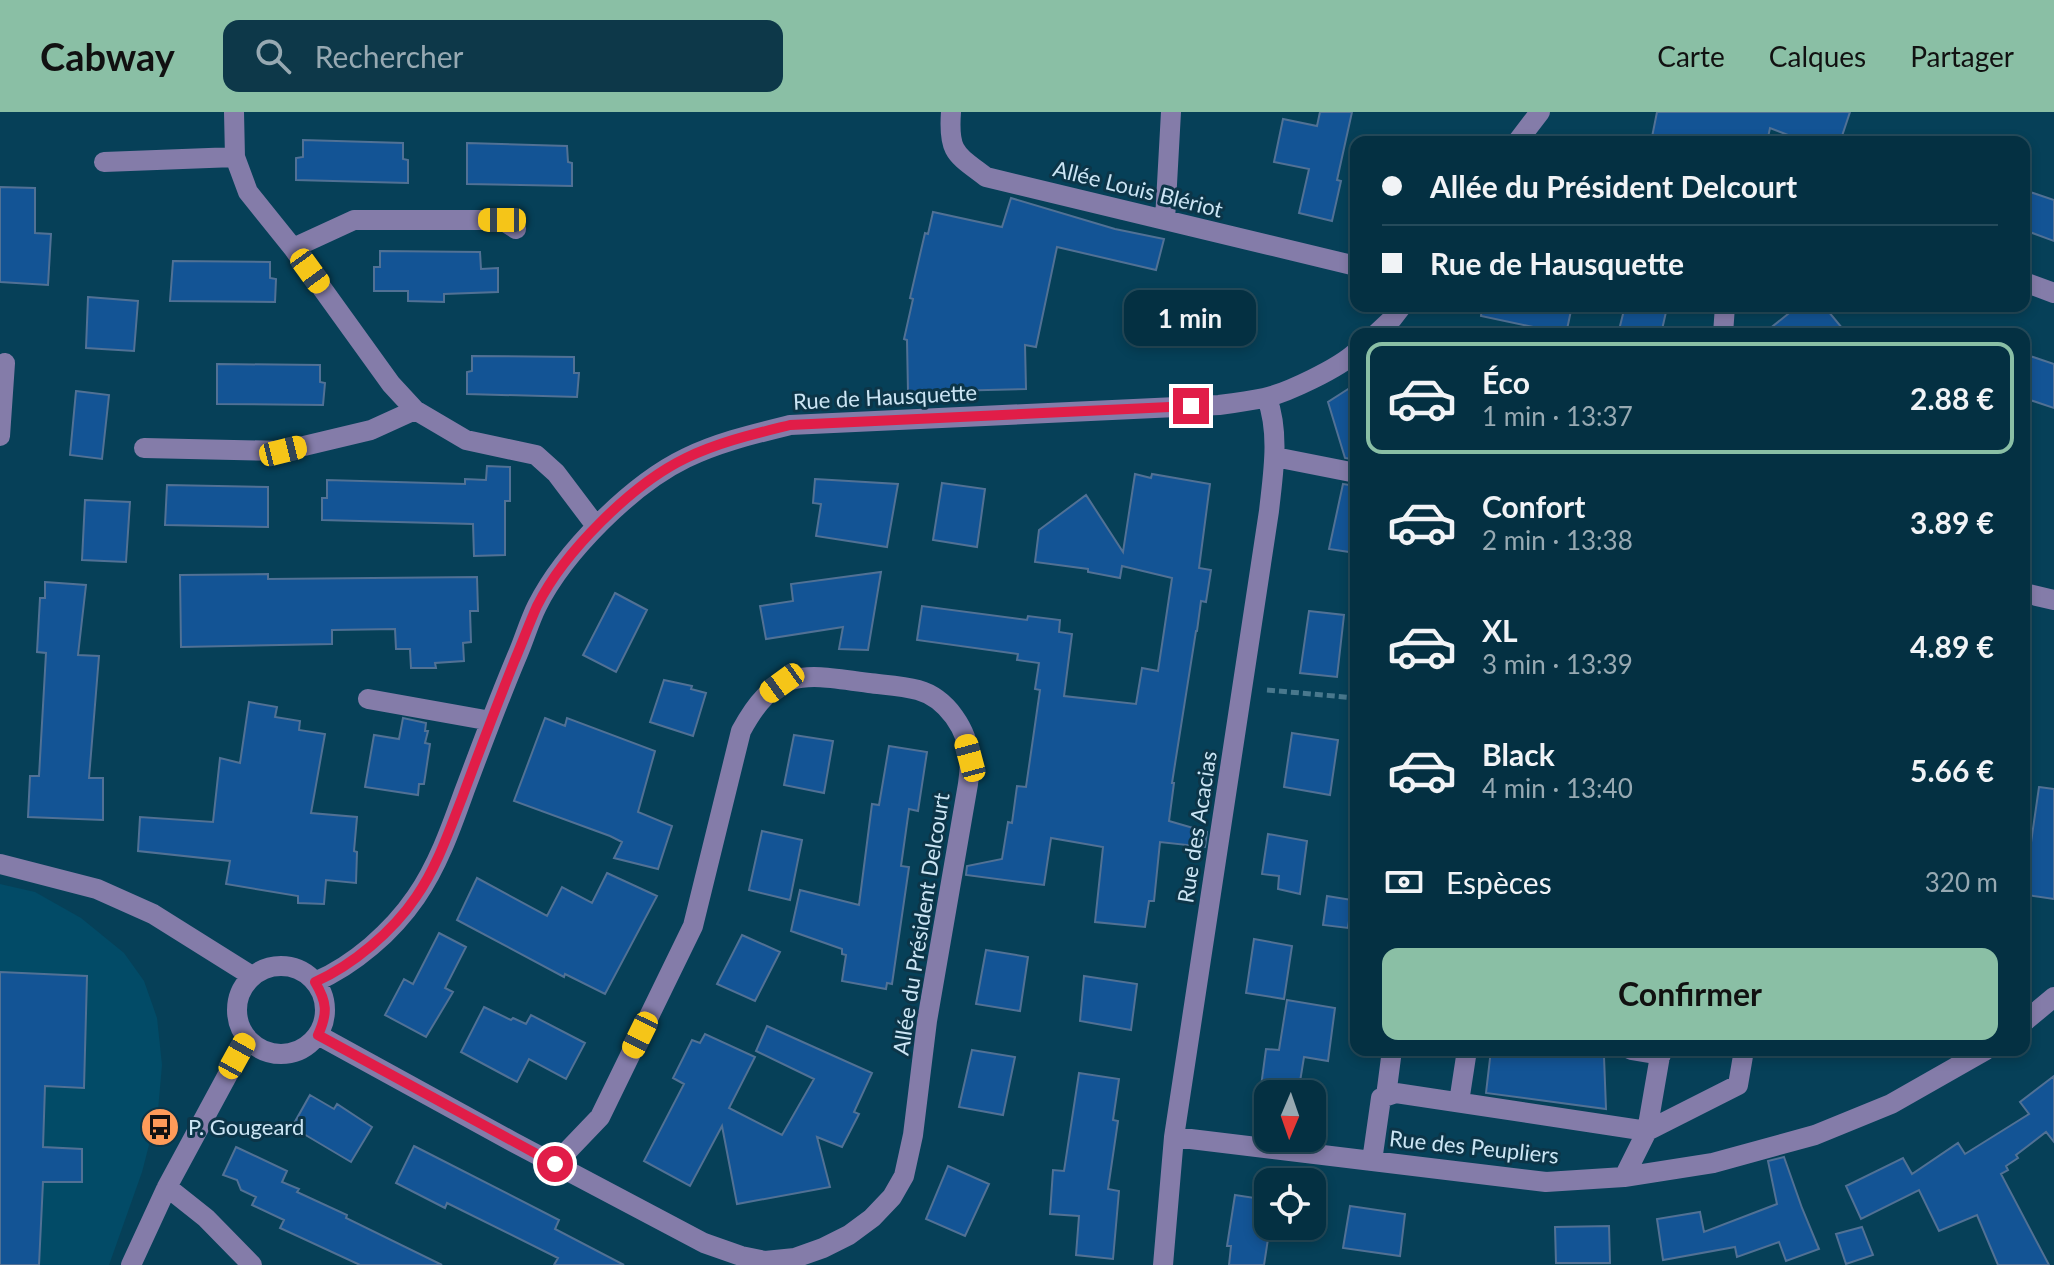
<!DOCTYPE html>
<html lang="fr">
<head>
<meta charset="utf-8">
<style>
	body { margin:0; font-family:Lato,sans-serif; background:#0d3849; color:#f1f3f6; height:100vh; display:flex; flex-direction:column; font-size:30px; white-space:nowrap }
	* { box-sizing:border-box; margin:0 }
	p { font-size:26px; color:#97a9b2 }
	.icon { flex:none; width:44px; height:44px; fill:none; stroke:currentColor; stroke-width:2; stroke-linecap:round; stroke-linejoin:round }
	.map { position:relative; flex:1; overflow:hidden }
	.panel { position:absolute; left:1350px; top:216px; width:680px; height:728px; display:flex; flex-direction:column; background:#043042; border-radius:16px; box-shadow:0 4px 12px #0003,0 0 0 2px #254b5b }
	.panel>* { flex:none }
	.hud { position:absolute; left:1350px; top:24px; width:680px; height:176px; border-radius:16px; box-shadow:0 4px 12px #0003,0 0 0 2px #254b5b; display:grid; align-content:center; height:176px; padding:0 32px; background:#043042 }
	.needle { width:52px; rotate:182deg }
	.buttons { position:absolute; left:1254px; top:968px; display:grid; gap:16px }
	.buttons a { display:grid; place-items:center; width:72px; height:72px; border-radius:16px; background:#043042; box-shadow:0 4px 12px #0003,0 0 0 2px #254b5b; font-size:40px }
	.end { position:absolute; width:36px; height:36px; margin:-18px; border:10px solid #e11d48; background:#fff; box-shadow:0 0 0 4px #fff }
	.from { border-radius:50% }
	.bubble { position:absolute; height:56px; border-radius:16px; background:#043042; box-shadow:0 4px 12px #0003,0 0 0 2px #254b5b; font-size:26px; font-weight:700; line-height:56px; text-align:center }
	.car { position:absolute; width:24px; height:48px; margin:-24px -12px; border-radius:10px; box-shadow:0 0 6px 2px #0007; background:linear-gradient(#f5c518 24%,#345 0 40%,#f5c518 0 76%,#345 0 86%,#f5c518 0) }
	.hud b { display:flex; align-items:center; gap:28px; height:76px; font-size:30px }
	.hud b+b { border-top:2px solid #254b5b }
	.hud i { width:20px; height:20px; background:#f1f3f6 }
	ul { padding:14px 0 0; list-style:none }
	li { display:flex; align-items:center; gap:24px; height:112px; margin:0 16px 12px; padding:0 16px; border:4px solid transparent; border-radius:16px }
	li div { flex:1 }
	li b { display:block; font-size:30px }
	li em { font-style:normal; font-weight:700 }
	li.selected { border-color:#8abfa5 }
	li>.icon { width:72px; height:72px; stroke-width:1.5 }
	.pay { display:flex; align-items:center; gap:20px; height:88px; padding:0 32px; font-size:30px }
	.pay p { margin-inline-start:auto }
	.primary-button { display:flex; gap:16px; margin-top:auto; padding:16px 32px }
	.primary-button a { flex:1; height:92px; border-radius:16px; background:#8abfa5; color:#111; font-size:32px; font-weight:700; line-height:92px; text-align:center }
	header { display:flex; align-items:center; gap:48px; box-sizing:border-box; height:112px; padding:0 40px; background:#8abfa5; color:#111 }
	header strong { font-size:38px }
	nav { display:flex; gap:44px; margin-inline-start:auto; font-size:28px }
	.search { width:560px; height:72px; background:#0d3849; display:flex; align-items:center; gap:20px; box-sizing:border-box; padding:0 28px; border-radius:16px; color:#97a9b2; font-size:30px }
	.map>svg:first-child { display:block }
</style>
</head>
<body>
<header>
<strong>Cabway</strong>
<div class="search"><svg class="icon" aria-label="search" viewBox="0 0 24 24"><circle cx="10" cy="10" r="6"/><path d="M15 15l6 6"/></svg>Rechercher</div>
<nav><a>Carte</a><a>Calques</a><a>Partager</a></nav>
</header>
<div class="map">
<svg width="2054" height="1153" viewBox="0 0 2054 1153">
	<rect width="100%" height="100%" fill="#064058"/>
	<!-- built -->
	<path fill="#024b67" d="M0 772 35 780 81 806 124 841 144 869 157 906 162 953 158 998 142 1060 109 1153H0Z"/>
	<!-- building -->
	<path fill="#135495" stroke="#517195" stroke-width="2" d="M1320 0H1352L1337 68 1341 69 1332 109 1299 101 1309 57 1274 50 1283 7 1317 14Z
		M1657 0H1850L1840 30H1806L1770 16 1767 30H1651Z
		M303 28 403 31V47L408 48V71L296 68V46L303 45Z
		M467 31 567 34 568 50 572 51V74L467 72Z
		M0 75 35 76V121L51 122 48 173 0 170Z
		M2024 78 2054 88V129L2024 118Z
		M1011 86 1115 117 1164 127 1156 158 1057 135 1036 235 1025 233 1026 277 908 280 907 228 904 227 913 187 910 186 925 121 928 122 933 100 1002 115Z
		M380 139 480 140 481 157 498 156V180L444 182V190L408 189V179H374V155H380Z
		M173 149 270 150V166L276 167 275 190 170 189Z
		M88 185 138 189 134 239 86 236Z
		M1482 194H1572L1566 222 1481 204Z
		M1625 194H1644L1666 200 1661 222H1618Z
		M1798 194H1824L1847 222H1763Z
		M2024 242 2054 252V296L2024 286Z
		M472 244 574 245V261H579L577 285 467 282V260L472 259Z
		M217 252 320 253V270L325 271 323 293 217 292Z
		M1356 272V348L1345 346 1328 290Z
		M76 279 109 283 102 347 70 343Z
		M487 354 510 355V389H505V443L474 444 473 412 322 408V386H327V368L465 372V367L486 368Z
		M1135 362 1151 366 1152 362 1210 372 1199 456 1211 458 1206 490 1201 489 1197 519H1196L1172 671H1174L1169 709 1207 720 1205 735 1160 730 1154 789H1149L1145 815 1095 810 1103 735 1051 726 1044 773 966 763 967 754 1002 747 1008 710 1012 711 1017 674 1026 675 1040 578 1035 577 1039 551 1017 548 1018 542 917 528 922 494 1027 508 1028 504 1060 508 1059 520 1072 522 1064 584 1136 592 1142 556 1158 559 1172 466 1122 454 1120 466 1088 460V457L1035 450 1039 418 1086 383 1123 440Z
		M815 367 898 372 887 435 816 424 821 392 813 391Z
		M942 371 985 377 977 435 933 428Z
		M1343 372 1356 374V441L1329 437Z
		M167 373 268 375V415L165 413Z
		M85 388 130 390 126 450 82 448Z
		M881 460 868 538 839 537 843 515 766 527 760 494 793 489 791 472Z
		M268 462V467L477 465 478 499H470L471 530 463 531 464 549 435 551 436 556H411L410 537H396L395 517 332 518V532L181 535 180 463Z
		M45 470 86 473 78 543 99 544 89 666H103V708L28 705 30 664H39L46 541 37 540 40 486H45Z
		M615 481 647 498 616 560 583 543Z
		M1309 499 1344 503 1337 565 1300 561Z
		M664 568 692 574 691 577 706 581 693 624 650 610Z
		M249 590 277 595 275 605 300 609 299 618 325 622 311 701 357 705 354 739 357 740 356 771 326 768 324 792 298 791V784L226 772 230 749 138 739 140 705 213 710 220 646 240 651Z
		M403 606 426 611 425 619H428L425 631 430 632 424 672H419L418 683 365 675 374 623 399 627Z
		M545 606 565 614 567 606 655 639 638 700 672 714 658 757 614 746 622 730 610 724 514 689Z
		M1292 621 1338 628 1330 683 1284 675Z
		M794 623 833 629 824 681 784 673Z
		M889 634 927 640 918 699 909 697 901 754 909 755 892 872 887 871 886 877 842 869 846 843 842 842V837L791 819 800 778 859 793 872 692 879 693Z
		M2039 675 2054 677V787L2027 783 2029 773 2025 772Z
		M762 719 802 728 790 788 749 778Z
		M1268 722 1307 729 1300 782 1278 777 1279 764 1262 762Z
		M607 761 657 784 605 882 565 862 564 865 457 808 477 766 547 804 562 775 592 791Z
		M1327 784 1352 788 1348 816 1323 813Z
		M439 821 466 835 445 876 453 880 426 925 385 903 404 867 413 872Z
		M742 823 780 840 755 889 717 872Z
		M1254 827 1292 834 1284 887 1246 881Z
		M986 838 1028 845 1020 899 976 892Z
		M0 860 87 864 84 976 45 974 43 1035 82 1037V1070H43L39 1153H0Z
		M1084 864 1137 872 1131 918 1080 909Z
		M1287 888 1335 896 1328 949 1304 945 1298 982H1260L1266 937 1279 938Z
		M484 895 511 908 513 906 526 912 531 903 585 931 566 967 529 947 517 970 461 940Z
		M767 914 872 961 854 1000 859 1002 842 1035 817 1025 830 1075 737 1092 722 1014 690 1074 644 1049 684 972 673 966 692 928 700 931 705 922 755 945 729 996 782 1023 814 967 756 939Z
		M972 938 1015 945 1003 1003 959 995Z
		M1491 938H1551L1604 945 1606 997 1486 981Z
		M1079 961 1119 967 1113 1008 1118 1009 1108 1077 1119 1079 1113 1147 1076 1143 1079 1104 1050 1102 1053 1058 1064 1059Z
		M2054 964V1030L2046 1020 2016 1043 2018 1046 2006 1054 2008 1058 2001 1062 2049 1153H1998L1977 1103 1939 1119 1919 1078 1861 1107 1846 1074 1903 1046 1912 1062 1958 1031 1965 1042 2029 1002 2020 990Z
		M310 983 334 997 337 992 372 1015 351 1050 292 1015Z
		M414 1034 559 1108 555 1117 624 1153H554L558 1146 447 1091 445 1096 396 1071Z
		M236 1035 287 1059 282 1070 299 1077 297 1080 347 1103 346 1106 442 1153H360L280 1116 284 1108 252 1093 256 1085 241 1078 237 1068 223 1063Z
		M1784 1045 1802 1096 1819 1137 1786 1149 1779 1130 1737 1145 1735 1135 1663 1148 1657 1107 1700 1100 1704 1120 1777 1092 1768 1049Z
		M948 1054 989 1072 965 1124 926 1107Z
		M1235 1083 1268 1088V1114H1270L1264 1153H1229L1231 1134H1227Z
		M1350 1094 1405 1102 1400 1144 1343 1136Z
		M1609 1114 1610 1151H1556L1555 1115Z
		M1862 1115 1873 1143 1846 1152 1836 1122Z"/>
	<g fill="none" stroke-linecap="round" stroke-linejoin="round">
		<!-- path -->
		<path stroke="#49788d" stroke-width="5" stroke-dasharray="8 4" stroke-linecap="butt" d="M1267 578 1356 586"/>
		<!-- minor -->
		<path stroke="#847ca9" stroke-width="20" d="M234 0 235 45 248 80 293 136 391 272 415 298 466 328 536 343 556 361 596 414
			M951 0C948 41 956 42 986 65L1356 154
			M1517 30 1540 0
			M104 50 235 45
			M1165 108 1171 0
			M293 136 354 108H502L516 117
			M2024 170 2054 181
			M1376 222 1392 207 1402 194
			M1723 222 1725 194
			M0 324 5 251
			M144 336 283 339 371 318 415 298
			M1275 345 1356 361
			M2024 481 2054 488
			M368 587 491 609
			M0 752 97 777 153 802 252 864
			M237 898a44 44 0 1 1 88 0a44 44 0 1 1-88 0Z
			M315 870C354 853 392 820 416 785 438 753 451 716 464 680 481 635 498 589 517 544 524 528 529 510 537 494 564 440 632 372 686 346 719 330 754 322 790 313L1219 293C1234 291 1249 289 1264 286 1287 281 1339 256 1356 240
			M2024 910 2054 885
			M318 923 513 1030 704 1131 741 1144 765 1149 795 1146 823 1136 849 1123 872 1106 892 1085 904 1064 913 1023 927 909 968 672C969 664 970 656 970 648 968 618 947 586 918 578 903 574 885 573 869 571 804 562 776 554 741 619L693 814 600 1005 555 1052
			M1631 938 1661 943
			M1386 984 1392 938
			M1459 990 1467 938
			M1174 1025 1546 1070 1624 1065 1713 1051 1815 1023 1891 992 1986 938
			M1372 1049 1381 986 1396 981 1647 1019 1738 973 1744 938
			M1624 1065 1647 1019 1661 938
			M167 1075 206 1106 252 1153
			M131 1153 167 1075 247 927
			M1163 1153 1174 1025 1269 399C1273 362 1280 322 1267 286"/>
	</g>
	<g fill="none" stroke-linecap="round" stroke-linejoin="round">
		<!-- route -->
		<path stroke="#e11d48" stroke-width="10" d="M555 1052 318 923C328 901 327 890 315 870 353 853 393 819 416 785 437 755 449 719 462 686 479 640 496 595 514 550 522 531 529 512 537 494 564 440 632 372 686 346 719 330 754 322 790 313L1191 294"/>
	</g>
	<!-- icons -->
	<defs>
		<g id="bus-disc" transform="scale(2)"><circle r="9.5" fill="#fe9b59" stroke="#0c3548"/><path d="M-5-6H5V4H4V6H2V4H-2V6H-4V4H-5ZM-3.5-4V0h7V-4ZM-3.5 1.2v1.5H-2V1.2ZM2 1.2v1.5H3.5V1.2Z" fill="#111"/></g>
	</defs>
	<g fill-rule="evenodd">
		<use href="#bus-disc" x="160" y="1015"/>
	</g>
	<g text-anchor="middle" stroke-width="6" stroke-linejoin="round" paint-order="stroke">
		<!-- street labels -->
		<g font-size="22" fill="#cbe5f4" stroke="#0c3548">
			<text transform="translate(1138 77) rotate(14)" y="8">Allée Louis Blériot</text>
			<text transform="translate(885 285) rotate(-3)" y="8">Rue de Hausquette</text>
			<text transform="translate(1197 715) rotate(-81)" y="8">Rue des Acacias</text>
			<text transform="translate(921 812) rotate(-81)" y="8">Allée du Président Delcourt</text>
			<text transform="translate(1474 1035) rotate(6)" y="8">Rue des Peupliers</text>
		</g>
		<!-- poi labels -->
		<g font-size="22" fill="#cbe5f4" stroke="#0c3548" text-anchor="start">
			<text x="188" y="1023">P. Gougeard</text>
		</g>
	</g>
</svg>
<div class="buttons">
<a><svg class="needle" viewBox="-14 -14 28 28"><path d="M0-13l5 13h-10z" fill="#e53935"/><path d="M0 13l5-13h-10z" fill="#97a9b2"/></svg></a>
<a><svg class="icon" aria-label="locate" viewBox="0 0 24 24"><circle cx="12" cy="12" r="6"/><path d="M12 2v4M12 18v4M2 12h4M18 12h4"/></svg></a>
</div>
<i class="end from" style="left:555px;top:1052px"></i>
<i class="end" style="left:1191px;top:294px"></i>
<div class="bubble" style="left:1124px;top:178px;width:132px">1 min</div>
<i class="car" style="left:502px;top:108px;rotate:270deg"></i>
<i class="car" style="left:310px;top:159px;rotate:144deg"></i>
<i class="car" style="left:283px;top:339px;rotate:76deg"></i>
<i class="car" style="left:782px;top:571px;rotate:234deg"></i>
<i class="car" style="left:970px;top:646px;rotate:345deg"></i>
<i class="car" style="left:640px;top:923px;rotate:206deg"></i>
<i class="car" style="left:237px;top:944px;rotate:29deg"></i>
<div class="hud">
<b><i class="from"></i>Allée du Président Delcourt</b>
<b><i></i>Rue de Hausquette</b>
</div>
<section class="panel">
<ul>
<li class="selected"><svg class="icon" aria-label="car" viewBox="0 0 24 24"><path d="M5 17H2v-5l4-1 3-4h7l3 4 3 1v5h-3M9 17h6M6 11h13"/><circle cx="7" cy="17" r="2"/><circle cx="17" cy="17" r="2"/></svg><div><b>Éco</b><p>1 min · 13:37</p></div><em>2.88 €</em></li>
<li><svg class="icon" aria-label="car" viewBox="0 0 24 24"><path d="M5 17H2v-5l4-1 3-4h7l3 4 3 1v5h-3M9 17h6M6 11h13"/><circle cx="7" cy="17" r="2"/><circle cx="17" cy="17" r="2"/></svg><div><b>Confort</b><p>2 min · 13:38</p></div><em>3.89 €</em></li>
<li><svg class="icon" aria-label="car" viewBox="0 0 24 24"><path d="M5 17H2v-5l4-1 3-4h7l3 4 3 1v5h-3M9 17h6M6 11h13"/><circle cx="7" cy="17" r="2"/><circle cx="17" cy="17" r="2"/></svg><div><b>XL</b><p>3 min · 13:39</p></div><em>4.89 €</em></li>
<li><svg class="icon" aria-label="car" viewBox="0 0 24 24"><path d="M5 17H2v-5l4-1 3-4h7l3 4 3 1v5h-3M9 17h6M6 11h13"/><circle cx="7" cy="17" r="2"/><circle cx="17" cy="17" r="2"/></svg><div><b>Black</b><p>4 min · 13:40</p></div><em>5.66 €</em></li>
</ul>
<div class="pay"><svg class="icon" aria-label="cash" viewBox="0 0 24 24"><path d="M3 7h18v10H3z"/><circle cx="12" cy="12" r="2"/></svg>Espèces<p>320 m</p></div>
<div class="primary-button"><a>Confirmer</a></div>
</section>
</div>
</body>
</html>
